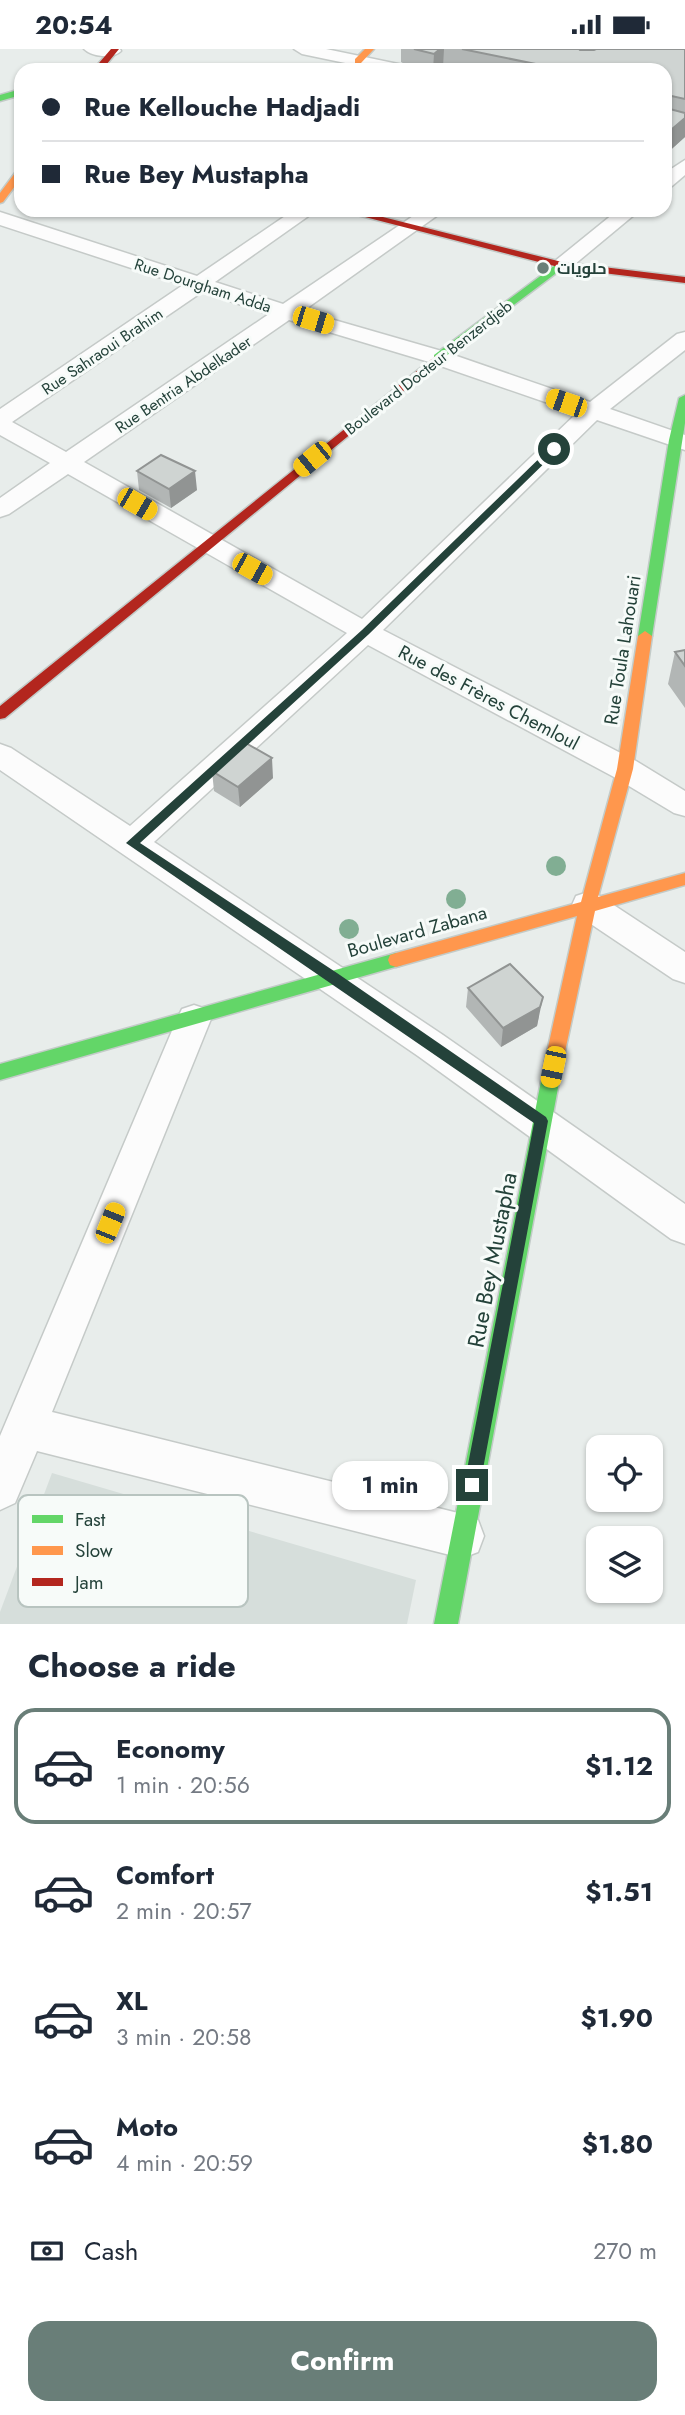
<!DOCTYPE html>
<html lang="en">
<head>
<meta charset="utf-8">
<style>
	body { margin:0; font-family:Jost,Cairo,sans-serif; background:#f6f6f7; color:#1f2937; height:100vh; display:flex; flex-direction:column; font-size:26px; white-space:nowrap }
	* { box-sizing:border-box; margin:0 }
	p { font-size:23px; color:#747a83 }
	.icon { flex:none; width:38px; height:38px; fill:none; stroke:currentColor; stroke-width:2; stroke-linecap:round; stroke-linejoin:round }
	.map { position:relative; height:1575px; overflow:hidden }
	.sheet { display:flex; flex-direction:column; background:#fff; flex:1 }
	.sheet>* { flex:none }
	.guide { position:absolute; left:14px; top:14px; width:658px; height:154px; border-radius:21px; box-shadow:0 2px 5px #0004; display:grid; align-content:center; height:154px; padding:0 28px; background:#fff }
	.buttons { position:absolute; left:586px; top:1386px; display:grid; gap:14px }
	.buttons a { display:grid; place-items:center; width:77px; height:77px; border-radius:14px; background:#fff; box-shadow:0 2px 5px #0004; font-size:35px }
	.end { position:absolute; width:32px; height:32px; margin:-16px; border:9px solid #24423a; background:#fff; box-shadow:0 0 0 4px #fff }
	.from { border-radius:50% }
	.bubble { position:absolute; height:49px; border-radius:21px; background:#fff; box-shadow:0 2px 5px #0004; font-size:23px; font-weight:700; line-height:49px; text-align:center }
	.car { position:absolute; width:21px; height:42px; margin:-21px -10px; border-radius:9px; box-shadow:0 0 5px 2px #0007; background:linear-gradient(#f5c518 24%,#345 0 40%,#f5c518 0 76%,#345 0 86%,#f5c518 0) }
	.guide b { display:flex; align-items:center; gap:24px; height:66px; font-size:26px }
	.guide b+b { border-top:2px solid #e0e1e3 }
	.guide i { width:18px; height:18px; background:#1f2937 }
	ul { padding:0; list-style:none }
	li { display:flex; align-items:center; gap:21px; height:116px; margin:0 14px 10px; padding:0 14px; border:4px solid transparent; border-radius:21px }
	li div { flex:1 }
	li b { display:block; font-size:26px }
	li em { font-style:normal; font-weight:700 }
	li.current { border-color:#697e78 }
	li>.icon { width:63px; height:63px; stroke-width:1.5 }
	h2 { padding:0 28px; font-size:32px; line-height:84px }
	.pay { display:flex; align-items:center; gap:18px; height:77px; padding:0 28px; font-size:26px }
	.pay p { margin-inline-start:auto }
	.cta { display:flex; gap:14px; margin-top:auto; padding:14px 28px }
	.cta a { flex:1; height:80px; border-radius:21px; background:#697e78; color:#fff; font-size:28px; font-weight:700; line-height:80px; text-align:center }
	.status { display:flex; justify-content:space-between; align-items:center; height:49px; padding:0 35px; background:#fff; direction:ltr }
	.status svg { height:19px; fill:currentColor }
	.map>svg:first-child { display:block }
</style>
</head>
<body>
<div class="status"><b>20:54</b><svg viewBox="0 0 49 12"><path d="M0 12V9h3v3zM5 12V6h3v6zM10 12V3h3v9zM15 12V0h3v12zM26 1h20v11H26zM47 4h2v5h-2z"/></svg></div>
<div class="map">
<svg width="685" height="1575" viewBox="0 0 685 1575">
	<rect width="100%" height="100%" fill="#e8edeb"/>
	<!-- built -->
	<path fill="#d6dedb" d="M52 1424 416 1531 407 1575H0V1563Z"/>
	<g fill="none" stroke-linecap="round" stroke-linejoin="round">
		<!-- street casing -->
		<g stroke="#c5cac8" stroke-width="3">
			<path id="street" d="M84 0H120L121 2C113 10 92 8 84 0Z
				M294 0H326L403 16 411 21H379L302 5Z
				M685 111V126L672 137 665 139V124Z
				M294 161H317L215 233 283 255 422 161H445L303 262 445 303 590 353 677 285 685 283V301L610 360 685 386V401L597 371 383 581 636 712 685 742V767L674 764 614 728 368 596 154 793 443 986 685 1155V1195L671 1190 418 1007 0 721V695L11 699 130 777 347 584 68 425 9 465 0 468V449L50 414 0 386V360L183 236 0 176V163L197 227ZM202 243 269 265 66 403 12 373ZM289 271 429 313 577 364 362 570 84 413Z
				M618 161H640L569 220H555L552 216 555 212Z
				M588 843 600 847 685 903V934L673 930 576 865 572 856 576 847Z
				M194 956 206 960 211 970 52 1363 462 1465 478 1471 484 1487 478 1503 462 1509 37 1402 15 1454 0 1461V1387L177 970 182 960Z"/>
		</g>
		<!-- fast casing -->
		<g stroke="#c3cbc8" stroke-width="3">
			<path id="fast" d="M21 40V46L0 52V46Z
				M558 214 567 216 442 310H434V306Z
				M685 346V374L652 587 645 592 638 587 669 391 679 349Z
				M396 904 402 906 404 911 402 916 0 1031V1015Z
				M554 1004 560 1007 563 1012 458 1575H434L545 1012 548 1007Z"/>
		</g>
		<!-- slow casing -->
		<g stroke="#c3cbc8" stroke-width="3">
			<path id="slow" d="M365 0H374L361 14H355V10Z
				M21 119V129L3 153 0 154V144L18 120Z
				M645 582 652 587 633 720 598 848 685 824V836L595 862 563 1012 560 1017 554 1020 548 1017 545 1012 577 867 396 918 390 916 388 911 390 906 396 904 581 853 617 720 638 587Z"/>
		</g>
		<!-- jam casing -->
		<g stroke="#c3cbc8" stroke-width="3">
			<path id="jam" d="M111 0H119L102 21H93Z
				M338 161H355L562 213 685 228V234L562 219Z
				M438 305 442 306V310L5 669 0 670V657Z"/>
		</g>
		<!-- street -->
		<use href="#street" fill="#fcfcfc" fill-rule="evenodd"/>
		<!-- fast -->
		<use href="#fast" fill="#63d668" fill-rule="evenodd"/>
		<!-- slow -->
		<use href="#slow" fill="#ff974d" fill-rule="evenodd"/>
		<!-- jam -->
		<use href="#jam" fill="#b3261e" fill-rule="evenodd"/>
	</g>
	<!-- trees -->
	<g fill="#81ae93">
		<circle cx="556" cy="817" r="10"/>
		<circle cx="456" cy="850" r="10"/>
		<circle cx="349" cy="880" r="10"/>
	</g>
	<!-- wall -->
	<path fill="#b2b6b5" d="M401 0H685V88L665 106V21H457L443 18 439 21H413L412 19 401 13Z
		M137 422 197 441 171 459 139 441Z
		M685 601V659L668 635 675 603Z
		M212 722 273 729 240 758 214 742Z
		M468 939 539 967 537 977 501 998 466 958Z"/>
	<!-- shaded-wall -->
	<path fill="#919493" d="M440 0H444L443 18 439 21H433L434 5Z
		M685 69V88L665 106V86Z
		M195 422 197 441 171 459 169 440Z
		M272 709 273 729 240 758 238 738Z
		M543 948 537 977 501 998 503 979Z"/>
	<!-- building -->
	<path fill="#cfd4d2" stroke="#919493" stroke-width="2" d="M414 0H440L434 5Z
		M462 0H582L581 1H594L596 0H685V50L667 46 666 59 685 64V69L665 86V21H565Z
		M161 406 195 422 169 440 137 422Z
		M685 601V617L675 603Z
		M244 693 272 709 238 738 212 722Z
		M510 915 543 948 540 958 503 979 468 939Z"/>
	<!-- route -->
	<path fill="#24423a" d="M551 398 559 400 369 585 140 794 337 924 546 1068 548 1072 480 1436 478 1441 472 1443 466 1441 464 1436 534 1074 126 794 362 581Z"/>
	<!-- markers -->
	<circle fill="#697e78" stroke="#f7fbf9" stroke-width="2.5" cx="543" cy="219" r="7"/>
	<g text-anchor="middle" stroke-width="6" stroke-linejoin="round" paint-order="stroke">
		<!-- far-poi labels -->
		<g font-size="16" font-weight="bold" fill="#24423a" stroke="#f7fbf9" text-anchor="start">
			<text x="557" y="225">حلويات</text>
		</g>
		<!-- far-street labels -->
		<g font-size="16" fill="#24423a" stroke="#f7fbf9">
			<text transform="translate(203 236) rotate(18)" y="6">Rue Dourgham Adda</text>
			<text transform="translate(102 302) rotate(-34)" y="6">Rue Sahraoui Brahim</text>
			<text transform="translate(428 318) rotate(-38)" y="6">Boulevard Docteur Benzerdjeb</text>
			<text transform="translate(183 335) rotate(-34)" y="6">Rue Bentria Abdelkader</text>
		</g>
		<!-- street labels -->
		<g font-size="19" fill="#24423a" stroke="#f7fbf9">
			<text transform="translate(622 601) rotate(-81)" y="7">Rue Toula Lahouari</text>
			<text transform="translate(489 648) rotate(28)" y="7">Rue des Frères Chemloul</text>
			<text transform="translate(417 882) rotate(-16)" y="7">Boulevard Zabana</text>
		</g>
		<!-- near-street labels -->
		<g font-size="23" fill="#24423a" stroke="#f7fbf9">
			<text transform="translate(492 1211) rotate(-79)" y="8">Rue Bey Mustapha</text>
		</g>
	</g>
	<!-- legend -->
	<rect x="18" y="1446" width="230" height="112" rx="10" fill="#f7fbf9" stroke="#b8c4c0" stroke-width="2"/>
	<rect x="32" y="1466" width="31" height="8" fill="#63d668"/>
	<rect x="32" y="1497" width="31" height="9" fill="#ff974d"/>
	<rect x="32" y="1529" width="31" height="8" fill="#b3261e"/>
	<g font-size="19" fill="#24423a">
		<text x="75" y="1477">Fast</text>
		<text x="75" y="1508">Slow</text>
		<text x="75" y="1540">Jam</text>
	</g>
</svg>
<div class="buttons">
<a><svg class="icon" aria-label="locate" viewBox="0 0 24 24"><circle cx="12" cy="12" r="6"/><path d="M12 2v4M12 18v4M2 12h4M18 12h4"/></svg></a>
<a><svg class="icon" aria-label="layers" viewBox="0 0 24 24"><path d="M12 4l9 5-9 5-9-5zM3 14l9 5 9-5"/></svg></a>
</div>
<i class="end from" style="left:554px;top:400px"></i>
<i class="end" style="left:472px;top:1436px"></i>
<div class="bubble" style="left:332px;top:1412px;width:116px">1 min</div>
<i class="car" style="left:313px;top:271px;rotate:107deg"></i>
<i class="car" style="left:566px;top:354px;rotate:289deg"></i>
<i class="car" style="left:312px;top:410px;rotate:231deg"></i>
<i class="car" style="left:137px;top:455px;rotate:120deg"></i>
<i class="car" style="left:252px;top:520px;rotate:119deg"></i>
<i class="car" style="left:553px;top:1018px;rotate:192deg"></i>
<i class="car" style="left:110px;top:1174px;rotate:22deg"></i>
<div class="guide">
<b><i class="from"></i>Rue Kellouche Hadjadi</b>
<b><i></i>Rue Bey Mustapha</b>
</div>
</div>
<section class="sheet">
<h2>Choose a ride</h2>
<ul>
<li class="current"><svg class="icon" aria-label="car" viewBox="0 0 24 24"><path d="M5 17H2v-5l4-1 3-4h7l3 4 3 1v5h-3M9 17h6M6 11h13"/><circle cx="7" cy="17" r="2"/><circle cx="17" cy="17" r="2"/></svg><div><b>Economy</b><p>1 min · 20:56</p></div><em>$1.12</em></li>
<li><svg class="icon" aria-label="car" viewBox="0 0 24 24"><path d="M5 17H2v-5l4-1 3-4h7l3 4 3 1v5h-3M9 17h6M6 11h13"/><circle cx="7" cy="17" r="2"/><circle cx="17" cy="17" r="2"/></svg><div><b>Comfort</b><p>2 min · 20:57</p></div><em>$1.51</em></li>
<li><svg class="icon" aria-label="car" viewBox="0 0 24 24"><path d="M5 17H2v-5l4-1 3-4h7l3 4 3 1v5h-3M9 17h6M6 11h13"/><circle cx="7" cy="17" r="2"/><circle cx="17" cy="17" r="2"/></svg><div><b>XL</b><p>3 min · 20:58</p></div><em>$1.90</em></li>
<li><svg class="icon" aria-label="car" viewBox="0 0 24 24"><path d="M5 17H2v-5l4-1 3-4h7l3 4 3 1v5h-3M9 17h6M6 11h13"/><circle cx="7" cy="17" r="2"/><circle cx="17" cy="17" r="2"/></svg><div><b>Moto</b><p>4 min · 20:59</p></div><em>$1.80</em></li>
</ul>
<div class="pay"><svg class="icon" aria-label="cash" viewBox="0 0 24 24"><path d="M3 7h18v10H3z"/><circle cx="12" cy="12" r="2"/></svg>Cash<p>270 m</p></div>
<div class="cta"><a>Confirm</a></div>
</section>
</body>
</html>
